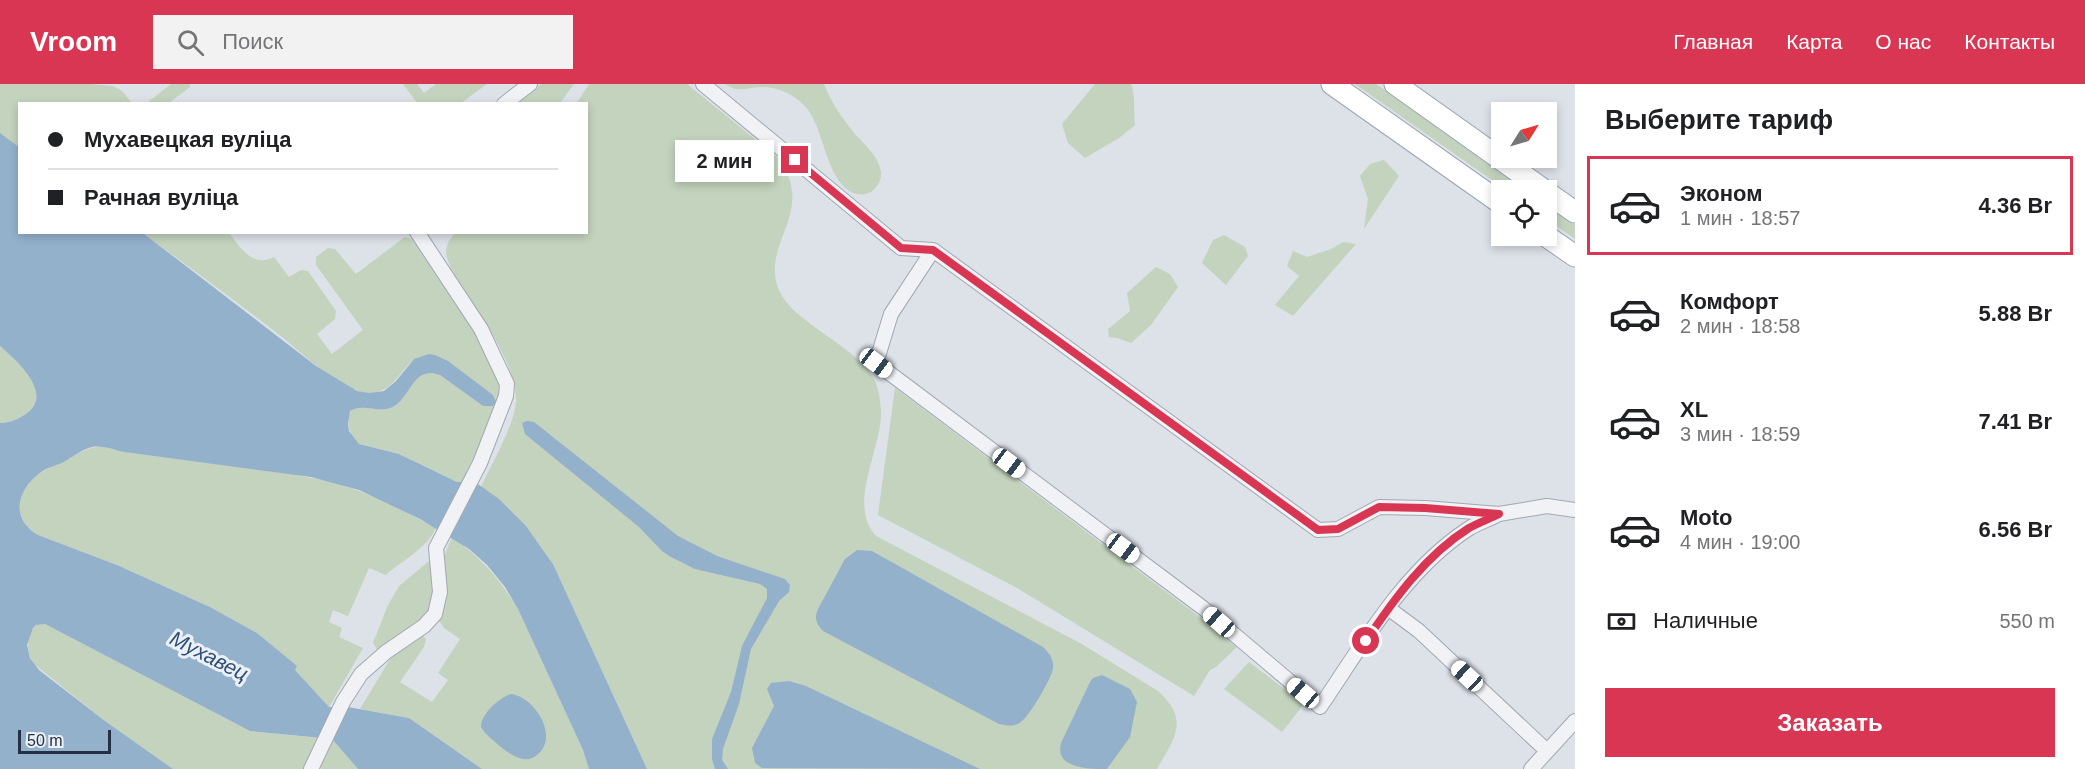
<!DOCTYPE html>
<html lang="ru">
<head>
<meta charset="utf-8">
<style>
	body { margin:0; font-family:Arial,sans-serif; background:#f2f2f2; color:#202124; height:100vh; display:flex; flex-direction:column; font-size:22px; white-space:nowrap }
	* { box-sizing:border-box; margin:0 }
	p { font-size:20px; color:#757577 }
	.icon { flex:none; width:33px; height:33px; fill:none; stroke:currentColor; stroke-width:2; stroke-linecap:round; stroke-linejoin:round }
	.map { position:relative; flex:1; overflow:hidden }
	.side { display:flex; flex-direction:column; background:#fff; width:510px }
	.side>* { flex:none }
	.hud { position:absolute; left:18px; top:18px; width:570px; height:132px; border-radius:0px; box-shadow:0 3px 9px #0003; display:grid; align-content:center; height:132px; padding:0 30px; background:#fff }
	.needle { width:39px; rotate:53deg }
	.controls { position:absolute; left:1491px; top:18px; display:grid; gap:12px }
	.controls a { display:grid; place-items:center; width:66px; height:66px; border-radius:0px; background:#fff; box-shadow:0 3px 9px #0003; font-size:30px }
	.scale { position:absolute; left:18px; bottom:15px; width:93px; box-sizing:border-box; padding-left:6px; border:3px solid #253040; border-top:0; font-size:16px; line-height:21px; white-space:nowrap; color:#253040; -webkit-text-stroke:4px #ecf0f6; paint-order:stroke }
	.end { position:absolute; width:27px; height:27px; margin:-14px; border:8px solid #d93654; background:#fff; box-shadow:0 0 0 3px #fff }
	.from { border-radius:50% }
	.bubble { position:absolute; height:42px; border-radius:0px; background:#fff; box-shadow:0 3px 9px #0003; font-size:20px; font-weight:700; line-height:42px; text-align:center }
	.car { position:absolute; width:18px; height:36px; margin:-18px -9px; border-radius:8px; box-shadow:0 0 4px 2px #0007; background:linear-gradient(#fff 24%,#345 0 40%,#fff 0 76%,#345 0 86%,#fff 0) }
	.hud b { display:flex; align-items:center; gap:21px; height:57px; font-size:22px }
	.hud b+b { border-top:2px solid #e0e0e0 }
	.hud i { width:15px; height:15px; background:#202124 }
	ul { padding:0; list-style:none }
	li { display:flex; align-items:center; gap:18px; height:99px; margin:0 12px 9px; padding:0 18px; border:3px solid transparent; border-radius:0px }
	li div { flex:1 }
	li b { display:block; font-size:22px }
	li em { font-style:normal; font-weight:700 }
	li.active { border-color:#d93654 }
	li>.icon { width:54px; height:54px; stroke-width:1.5 }
	h2 { padding:0 30px; font-size:27px; line-height:72px }
	.pay { display:flex; align-items:center; gap:15px; height:66px; padding:0 30px; font-size:22px }
	.pay p { margin-inline-start:auto }
	.cta { display:flex; gap:12px; margin-top:auto; padding:12px 30px }
	.cta a { flex:1; height:69px; border-radius:0px; background:#d93654; color:#fff; font-size:24px; font-weight:700; line-height:69px; text-align:center }
	header { display:flex; align-items:center; gap:36px; box-sizing:border-box; height:84px; padding:0 30px; background:#d93654; color:#fff }
	header strong { font-size:28px }
	nav { display:flex; gap:33px; margin-inline-start:auto; font-size:21px }
	.search { width:420px; height:54px; background:#f2f2f2; display:flex; align-items:center; gap:15px; box-sizing:border-box; padding:0 21px; border-radius:0px; color:#757577; font-size:22px }
	main { display:flex; flex:1; min-height:0 }
	.map>svg:first-child { display:block }
</style>
</head>
<body>
<header>
<strong>Vroom</strong>
<div class="search"><svg class="icon" aria-label="search" viewBox="0 0 24 24"><circle cx="10" cy="10" r="6"/><path d="M15 15l6 6"/></svg>Поиск</div>
<nav><a>Главная</a><a>Карта</a><a>О нас</a><a>Контакты</a></nav>
</header>
<main>
<div class="map">
<svg width="1575" height="685" viewBox="0 0 1575 685">
	<rect width="100%" height="100%" fill="#dde1e8"/>
	<!-- green -->
	<path fill="#c3d3bd" d="M0 0H90L113 2 122 7 132 19 20 20 19 63 0 49Z
		M171 0H190V3L169 19H147Z
		M403 0H417L424 9 436 0H487L461 19 418 20Z
		M541 0H574L560 19H520L518 17Z
		M589 0H687L778 74C819 129 757 161 780 208 786 221 798 230 808 238 826 252 859 272 871 290 878 300 880 314 881 325 883 364 846 420 876 452L1080 559 1158 607C1190 636 1175 653 1157 685H647L553 480C533 449 511 424 481 403 491 381 518 335 516 313 514 279 485 238 467 210 460 199 450 186 447 173 444 163 449 157 455 149L586 148V20L577 19Z
		M725 0H824C831 18 843 36 856 51 865 61 879 73 881 88 882 96 877 104 871 108 865 111 860 111 853 109 825 96 825 44 805 22 793 10 777 2 760 3 746 4 738 9 725 0Z
		M1095 0H1131C1136 13 1133 27 1135 41L1119 54 1085 74 1068 59 1062 40Z
		M1355 0H1376L1527 106H1506Z
		M1384 76 1399 92 1364 145 1368 115 1360 92 1370 80Z
		M1546 121 1575 141V155L1547 135Z
		M143 149H229C241 164 252 184 274 173L289 193 301 186 308 187 336 227 335 235 317 250 332 270 363 246 316 181V173L328 164 335 165 356 190 402 155 405 153 411 155 436 186 474 243 501 299 498 323 462 398H457L399 370 359 360C348 350 347 341 350 327 365 318 381 332 396 321 412 309 414 282 440 291L483 322H493L496 318 414 275C399 288 392 309 369 309 344 309 301 269 282 253 236 217 189 183 143 149Z
		M1224 151 1245 163 1248 172 1226 201 1202 179 1213 156Z
		M1343 158 1356 160 1293 232 1275 221 1299 192 1287 182 1293 167 1307 173 1331 165Z
		M1156 183 1170 190 1178 203 1151 241 1131 259 1117 254 1109 253 1108 245 1130 227 1127 209Z
		M0 262C16 276 55 310 26 330 18 335 10 339 0 339Z
		M895 304 1197 531 1237 563 1216 583 1210 586 1194 612 1017 504 878 431Z
		M103 362 124 368 290 390 334 398 383 416 436 444C425 466 404 475 386 491L369 484 348 532 333 526 329 538 342 544 339 553 363 564 329 623 295 586 296 582 257 549 210 523 117 481 38 451C7 433 19 400 47 385 51 383 56 382 60 379 75 371 86 363 103 362Z
		M452 453C481 474 499 494 518 525L583 666 589 685H482L409 634 360 625 392 572 422 551 426 555 424 563 400 598 432 618 448 596 438 589 460 555 444 544 438 535 444 473Z
		M428 478H432L435 505 430 530 380 566 377 565 373 559 388 521 399 502Z
		M45 540 250 647 319 654 304 685H173L105 637 34 580C26 567 25 553 36 541Z
		M1249 578 1304 620 1282 648 1224 605Z
		M333 656 358 685H321L320 682 325 666 329 664Z"/>
	<!-- water -->
	<path fill="#94b1cc" d="M0 49 19 63 20 148 143 149 316 282 357 307 369 309 384 307 396 297 414 275 429 270 435 271 448 277 493 311 496 318 493 322H483L440 291C414 282 412 309 396 321 381 332 365 318 350 327L348 340 349 347 359 360 399 370 457 398H475L499 415 526 442 553 480 647 685H589L583 666 518 525 505 503 487 481 469 465 420 435 359 406 311 393 124 368C114 366 103 361 92 363 83 365 75 371 67 376 61 380 53 382 46 385 19 401 7 433 38 451L117 481 210 523 257 549 297 582 295 586 329 623H348L409 634 482 685H358L332 655 250 647 45 540 36 541 33 544 27 561 30 574 39 586 105 637 173 685H0V339C10 339 18 335 26 330 55 310 16 276 0 262Z
		M527 337 534 338 678 452 717 472 785 495 790 501 789 508 779 517 751 565 739 620 723 665 722 676 728 685H715L712 675V655L731 608 742 562 767 514V505L760 500 695 485 669 472 662 467 639 443 525 350 522 339Z
		M857 466 872 467 1043 563C1049 569 1054 575 1053 584 1052 594 1030 631 1022 637 1015 643 1008 642 999 640L823 547C816 540 814 534 818 525L845 475Z
		M1102 591 1130 605 1137 618 1130 653 1107 685C1090 685 1054 685 1061 659L1090 598 1093 594Z
		M789 597 806 602 980 685 762 684 755 679 752 664 774 622 767 605 771 599Z
		M511 610C535 613 560 653 537 671 533 674 529 676 524 675 510 673 495 658 485 649L481 643C481 630 499 614 511 610Z"/>
	<g fill="none" stroke-linecap="round" stroke-linejoin="round">
		<!-- street casing -->
		<g stroke="#a2a8b2" stroke-width="16">
			<path id="street" d="M703 0 901 164 933 166 1318 446 1338 445 1379 423 1425 424 1499 430 1547 422 1575 426
				M504 20 530 0
				M933 166 891 230 876 279 1203 524 1320 623C1363 560 1403 488 1468 445 1477 439 1488 436 1497 431
				M1388 524 1419 547 1547 667
				M311 685 343 618 361 590 386 568 424 542 435 530 440 508 436 464 480 379 506 312 507 300 481 245 417 148
				M1531 685 1575 637"/>
		</g>
		<!-- primary casing -->
		<g stroke="#9ba6b5" stroke-width="23">
			<path id="primary" d="M1332 0 1502 120
				M1395 0 1544 106
				M1546 108 1575 128
				M1546 152 1575 172"/>
		</g>
		<!-- street -->
		<use href="#street" stroke="#f0f2f6" stroke-width="14"/>
		<!-- primary -->
		<use href="#primary" stroke="#fff" stroke-width="21"/>
	</g>
	<g fill="none" stroke-linecap="round" stroke-linejoin="round">
		<!-- route -->
		<path stroke="#d93654" stroke-width="8" d="M795 76 901 164 933 166 1318 446 1338 445 1379 423 1425 424 1499 430C1489 435 1478 439 1469 444 1426 471 1394 515 1366 557"/>
	</g>
	<g text-anchor="middle" stroke-width="6" stroke-linejoin="round" paint-order="stroke">
		<!-- water labels -->
		<g font-size="21" font-style="italic" fill="#2c5077" stroke="#ecf0f6">
			<text transform="translate(209 572) rotate(27)" y="7">Мухавец</text>
		</g>
	</g>
</svg>
<div class="controls">
<a><svg class="needle" viewBox="-14 -14 28 28"><path d="M0-13l5 13h-10z" fill="#e53935"/><path d="M0 13l5-13h-10z" fill="#757577"/></svg></a>
<a><svg class="icon" aria-label="locate" viewBox="0 0 24 24"><circle cx="12" cy="12" r="6"/><path d="M12 2v4M12 18v4M2 12h4M18 12h4"/></svg></a>
</div>
<div class="scale">50 m</div>
<i class="end from" style="left:1366px;top:557px"></i>
<i class="end" style="left:795px;top:76px"></i>
<div class="bubble" style="left:675px;top:56px;width:99px">2 мин</div>
<i class="car" style="left:876px;top:279px;rotate:127deg"></i>
<i class="car" style="left:1009px;top:379px;rotate:127deg"></i>
<i class="car" style="left:1123px;top:464px;rotate:127deg"></i>
<i class="car" style="left:1219px;top:538px;rotate:311deg"></i>
<i class="car" style="left:1467px;top:592px;rotate:313deg"></i>
<i class="car" style="left:1303px;top:609px;rotate:310deg"></i>
<div class="hud">
<b><i class="from"></i>Мухавецкая вуліца</b>
<b><i></i>Рачная вуліца</b>
</div>
</div>
<section class="side">
<h2>Выберите тариф</h2>
<ul>
<li class="active"><svg class="icon" aria-label="car" viewBox="0 0 24 24"><path d="M5 17H2v-5l4-1 3-4h7l3 4 3 1v5h-3M9 17h6M6 11h13"/><circle cx="7" cy="17" r="2"/><circle cx="17" cy="17" r="2"/></svg><div><b>Эконом</b><p>1 мин · 18:57</p></div><em>4.36 Br</em></li>
<li><svg class="icon" aria-label="car" viewBox="0 0 24 24"><path d="M5 17H2v-5l4-1 3-4h7l3 4 3 1v5h-3M9 17h6M6 11h13"/><circle cx="7" cy="17" r="2"/><circle cx="17" cy="17" r="2"/></svg><div><b>Комфорт</b><p>2 мин · 18:58</p></div><em>5.88 Br</em></li>
<li><svg class="icon" aria-label="car" viewBox="0 0 24 24"><path d="M5 17H2v-5l4-1 3-4h7l3 4 3 1v5h-3M9 17h6M6 11h13"/><circle cx="7" cy="17" r="2"/><circle cx="17" cy="17" r="2"/></svg><div><b>XL</b><p>3 мин · 18:59</p></div><em>7.41 Br</em></li>
<li><svg class="icon" aria-label="car" viewBox="0 0 24 24"><path d="M5 17H2v-5l4-1 3-4h7l3 4 3 1v5h-3M9 17h6M6 11h13"/><circle cx="7" cy="17" r="2"/><circle cx="17" cy="17" r="2"/></svg><div><b>Moto</b><p>4 мин · 19:00</p></div><em>6.56 Br</em></li>
</ul>
<div class="pay"><svg class="icon" aria-label="cash" viewBox="0 0 24 24"><path d="M3 7h18v10H3z"/><circle cx="12" cy="12" r="2"/></svg>Наличные<p>550 m</p></div>
<div class="cta"><a>Заказать</a></div>
</section>
</main>
</body>
</html>
